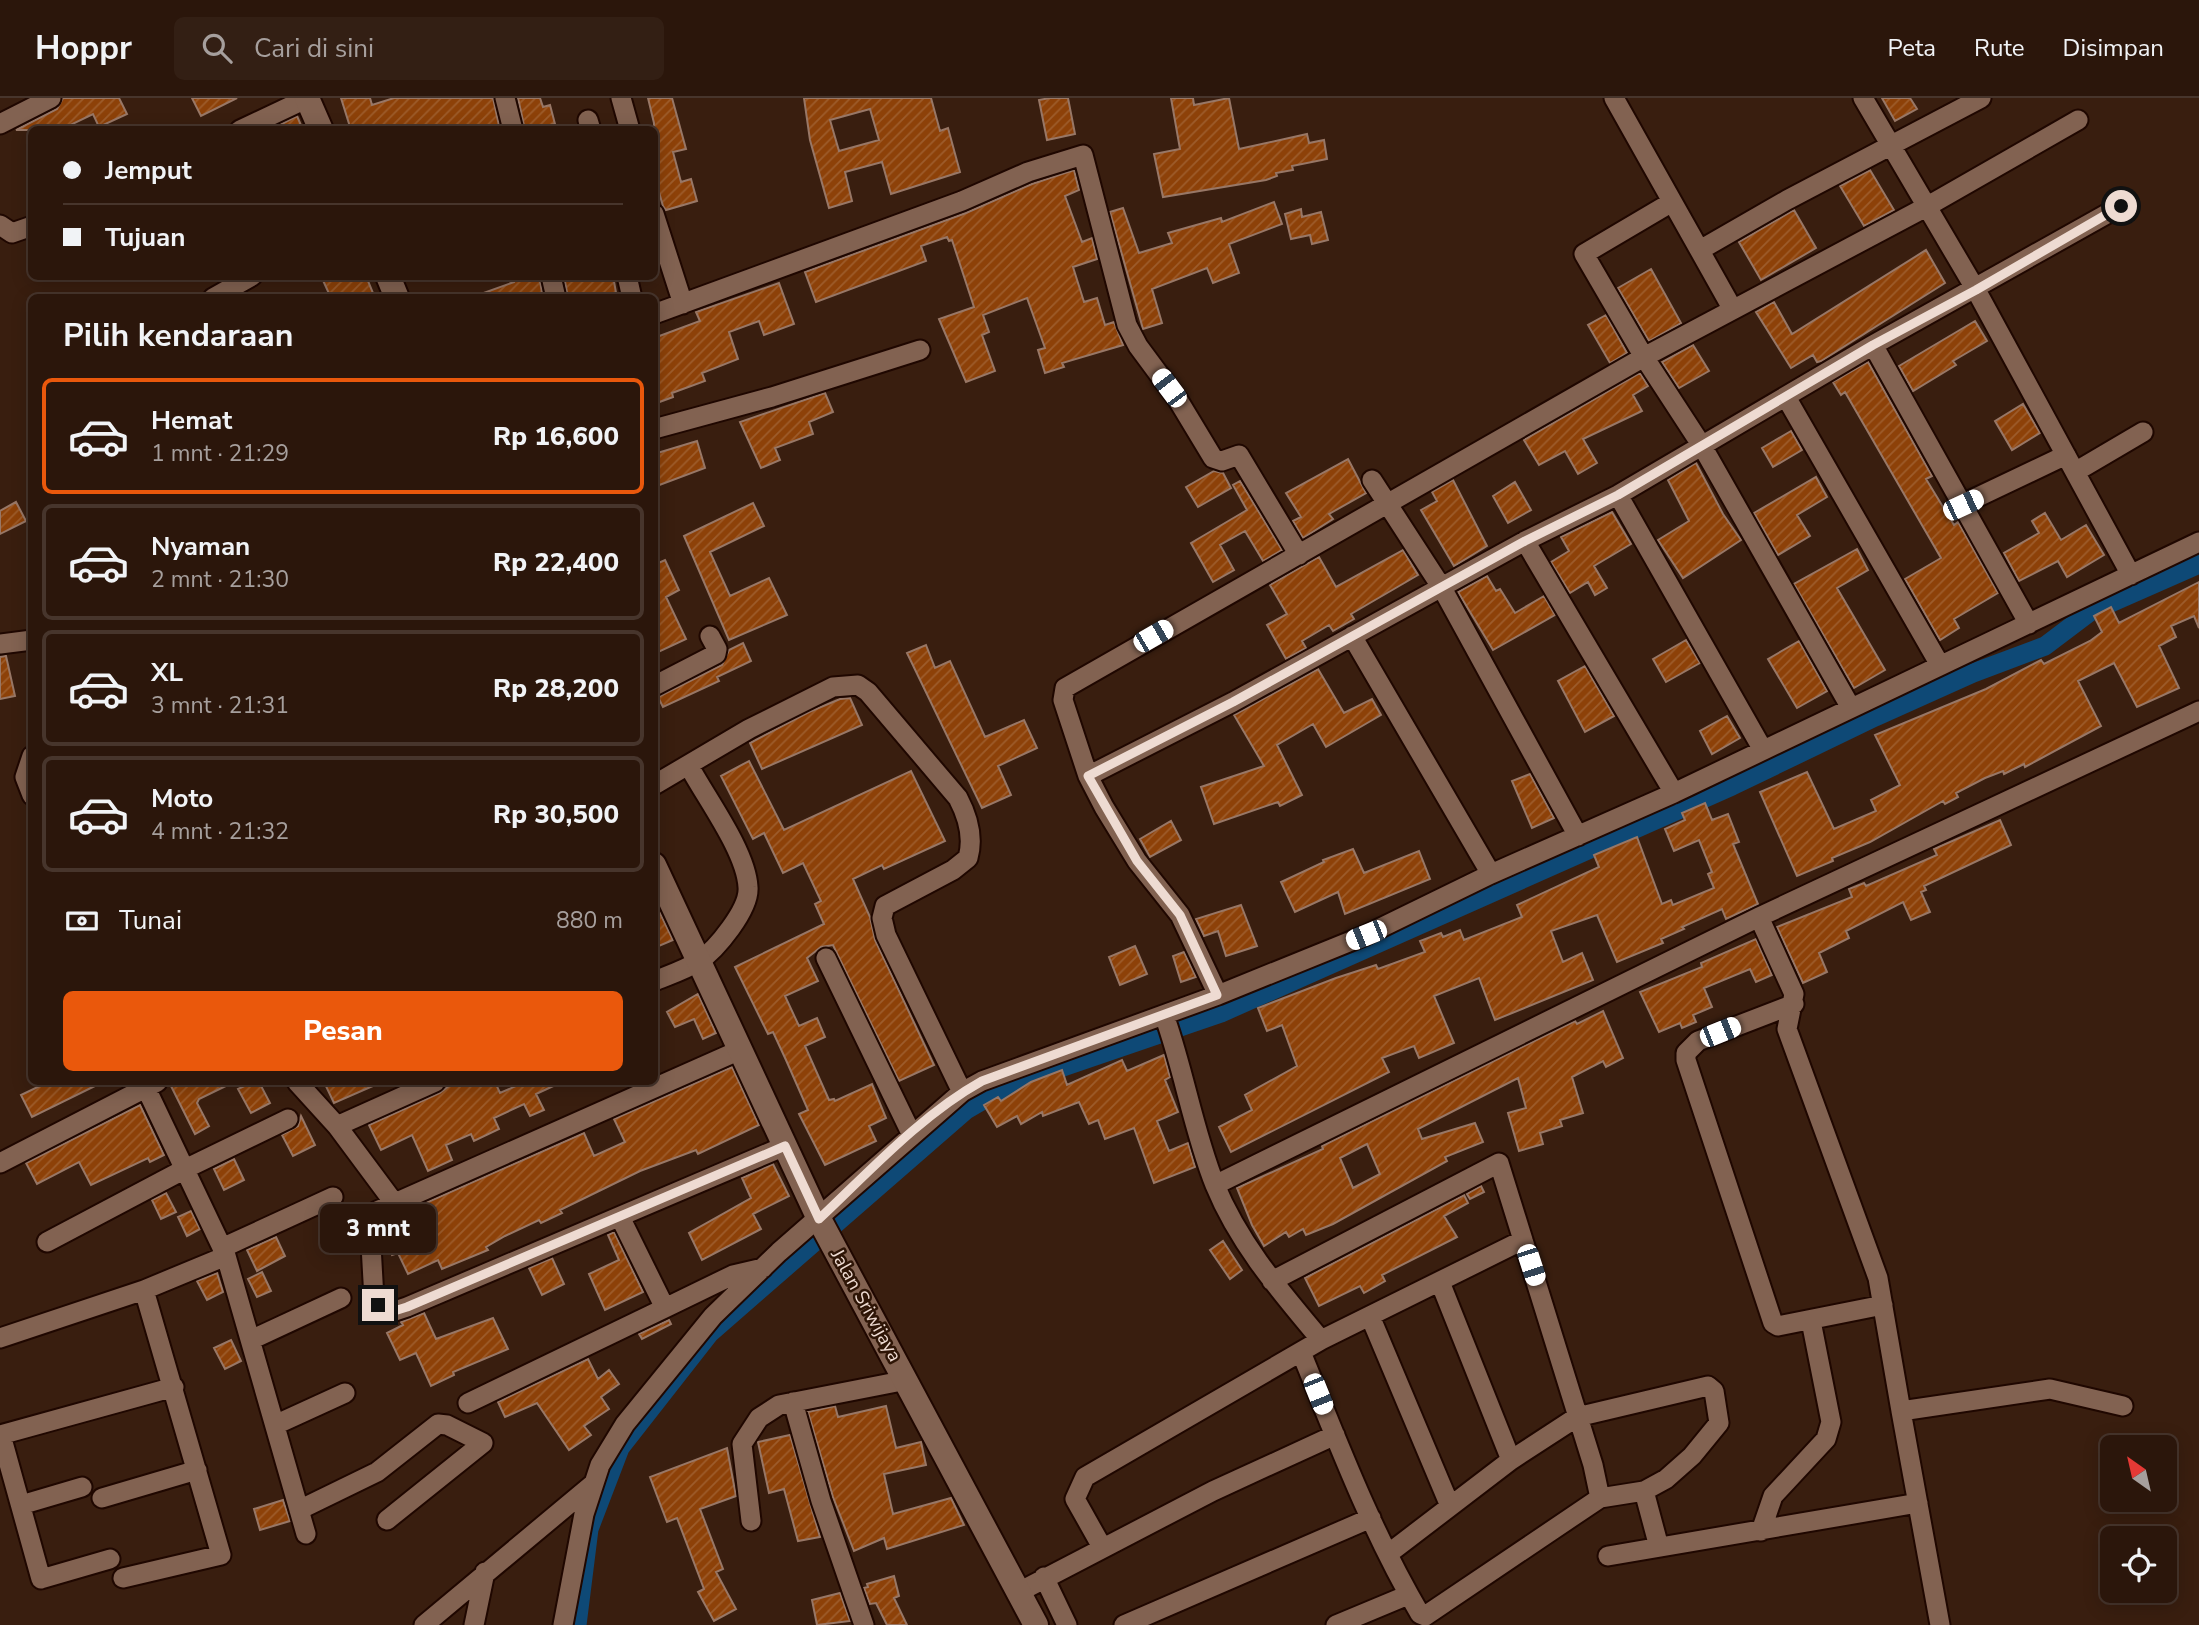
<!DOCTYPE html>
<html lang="id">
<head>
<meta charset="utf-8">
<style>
	body { margin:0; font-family:"Nunito Sans",sans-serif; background:#331f14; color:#f1f3f6; height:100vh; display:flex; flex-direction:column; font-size:26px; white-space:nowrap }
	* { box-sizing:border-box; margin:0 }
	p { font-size:23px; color:#a69f9d }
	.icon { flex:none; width:38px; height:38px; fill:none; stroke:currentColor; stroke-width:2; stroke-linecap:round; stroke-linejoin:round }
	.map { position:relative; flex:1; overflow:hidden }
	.drawer { position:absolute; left:28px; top:196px; width:630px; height:791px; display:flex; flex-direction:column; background:#2b160b; border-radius:10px; box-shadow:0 4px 18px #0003,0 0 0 2px #47352c }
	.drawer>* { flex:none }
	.hud { position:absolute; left:28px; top:28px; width:630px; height:154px; border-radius:10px; box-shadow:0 4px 18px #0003,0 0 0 2px #47352c; display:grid; align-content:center; height:154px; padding:0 35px; background:#2b160b }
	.needle { width:46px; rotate:326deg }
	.controls { position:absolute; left:2100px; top:1337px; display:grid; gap:14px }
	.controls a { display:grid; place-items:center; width:77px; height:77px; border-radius:10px; background:#2b160b; box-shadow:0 4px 18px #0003,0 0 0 2px #47352c; font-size:35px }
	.end { position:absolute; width:32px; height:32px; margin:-16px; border:9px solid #eedbd2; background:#111; box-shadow:0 0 0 4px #111 }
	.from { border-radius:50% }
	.bubble { position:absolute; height:49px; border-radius:10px; background:#2b160b; box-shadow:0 4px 18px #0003,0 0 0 2px #47352c; font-size:23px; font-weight:800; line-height:49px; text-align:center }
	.car { position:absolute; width:21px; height:42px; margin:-21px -10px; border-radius:9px; box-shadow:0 0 5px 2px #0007; background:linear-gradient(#fff 24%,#345 0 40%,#fff 0 76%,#345 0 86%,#fff 0) }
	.hud b { display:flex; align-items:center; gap:24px; height:66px; font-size:26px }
	.hud b+b { border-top:2px solid #47352c }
	.hud i { width:18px; height:18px; background:#f1f3f6 }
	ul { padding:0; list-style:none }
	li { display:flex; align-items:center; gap:21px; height:116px; margin:0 14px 10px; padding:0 21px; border:4px solid #47352c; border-radius:10px }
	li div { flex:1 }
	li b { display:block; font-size:26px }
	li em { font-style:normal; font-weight:800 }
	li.current { border-color:#ea580c }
	li>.icon { width:63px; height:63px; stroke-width:1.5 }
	h2 { padding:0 35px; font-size:32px; line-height:84px }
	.pay { display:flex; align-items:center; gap:18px; height:77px; padding:0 35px; font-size:26px }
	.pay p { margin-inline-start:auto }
	.action { display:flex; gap:14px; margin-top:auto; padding:14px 35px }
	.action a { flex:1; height:80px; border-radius:10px; background:#ea580c; color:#fff; font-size:28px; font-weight:800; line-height:80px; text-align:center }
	header { display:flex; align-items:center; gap:42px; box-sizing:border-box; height:98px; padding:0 35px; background:#2b160b; border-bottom:2px solid #47352c }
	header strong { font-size:33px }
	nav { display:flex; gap:38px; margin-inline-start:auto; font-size:24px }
	.search { width:490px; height:63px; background:#331f14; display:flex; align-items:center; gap:18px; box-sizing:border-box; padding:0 24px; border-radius:10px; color:#a69f9d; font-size:26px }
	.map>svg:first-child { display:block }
</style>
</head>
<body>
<header>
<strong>Hoppr</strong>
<div class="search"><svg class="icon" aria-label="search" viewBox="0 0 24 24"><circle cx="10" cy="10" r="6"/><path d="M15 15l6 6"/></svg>Cari di sini</div>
<nav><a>Peta</a><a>Rute</a><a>Disimpan</a></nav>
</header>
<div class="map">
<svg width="2199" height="1527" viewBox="0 0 2199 1527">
	<defs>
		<pattern id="building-hatch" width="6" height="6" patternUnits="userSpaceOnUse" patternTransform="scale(1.75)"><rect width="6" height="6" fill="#8d4108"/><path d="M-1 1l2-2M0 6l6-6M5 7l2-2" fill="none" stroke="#9d5c2b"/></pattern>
	</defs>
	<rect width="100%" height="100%" fill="#391e0f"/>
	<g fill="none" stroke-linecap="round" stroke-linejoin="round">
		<!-- canal -->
		<path stroke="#0e4976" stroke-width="19" d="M577 1527 589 1431 620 1350 710 1235 966 1012 997 994 1063 969 1221 915 1732 688 1875 619 1973 575 2045 548 2090 514 2199 466"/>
	</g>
	<!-- building -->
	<path fill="url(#building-hatch)" stroke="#987766" stroke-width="2" fill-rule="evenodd" d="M63 0H119L127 16 99 29 93 16 60 32H16L57 11Z
		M192 0H237L201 18Z
		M341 0H370L372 7 394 0H493L500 32H351Z
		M518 0H540L543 9 550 7 555 26 525 32Z
		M648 0H672L686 51 673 54 681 84 691 81 697 103 666 112 663 108 654 77V25Z
		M804 0H931L940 33 948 30 960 74 891 96 882 64 845 74 852 103 829 110 810 42ZM870 11 879 42 839 53 830 22Z
		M1050 0H1068L1075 36 1047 42 1039 2Z
		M1171 0H1193L1194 7 1229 0 1239 51 1307 36 1309 45 1324 42 1327 61 1292 68 1293 72 1276 75 1277 78 1266 82 1163 99 1154 56 1180 51Z
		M1882 0H1910L1917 11 1895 23Z
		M297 18 303 32H270Z
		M1074 72 1079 92 1065 98 1082 144 1092 140 1097 161 1073 169 1084 204 1097 200 1105 227 1114 224 1123 247 1062 265 1064 269 1045 275 1038 252 1045 250 1027 200 983 217 989 234 982 237 995 273 966 284 939 221 974 209 952 142 949 143 947 139 921 148 926 163 816 204 805 174 966 115 1032 86Z
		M1870 72 1894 112 1864 128 1840 88Z
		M1274 104 1282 126 1229 146 1239 175 1213 185 1207 170 1152 191 1162 225 1143 231 1110 114 1123 110 1139 155 1172 145 1168 135 1221 120 1222 124Z
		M1301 111 1302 119 1321 114 1328 142 1312 146 1310 137 1291 141 1285 116Z
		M1794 112 1816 150 1761 182 1739 144Z
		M1926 152 1945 185 1821 263 1817 264 1813 257 1791 270 1756 214 1774 204 1792 236Z
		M1651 171 1681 225 1649 243 1618 190Z
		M321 178H366L375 200H331Z
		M513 178H539L543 200H478V197L514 184Z
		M564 178H613L617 200H568Z
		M779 185 794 226 764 237 759 223 729 234 738 261 702 275 705 283 672 295 673 299 654 306V240L700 223 696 214Z
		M1606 217 1627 255 1610 265 1588 227Z
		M1975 223 1987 243 1953 263 1956 267 1913 293 1899 268Z
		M1693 247 1709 273 1679 290 1662 264Z
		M1868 264 1932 378 1926 381 1954 427 1958 424 1998 495 1954 521 1959 530 1940 542 1905 481 1941 460 1845 294 1841 297 1833 284Z
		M1640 275 1648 288 1633 297 1642 313 1583 341 1597 365 1578 376 1565 353 1539 367 1524 342Z
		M825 295 833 314 809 324 813 336 775 350 780 362 761 370 740 324Z
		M2023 306 2040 335 2012 352 1995 323Z
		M1791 333 1802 352 1773 369 1762 350Z
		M697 343 705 370 654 389V356Z
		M1348 361 1366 395 1329 416 1333 421 1303 440 1293 423 1301 419 1286 395Z
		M1696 365 1723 416 1741 442 1683 480 1658 442 1689 423 1668 382Z
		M1214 373 1223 375 1231 390 1198 409 1186 389Z
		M1816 379 1827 399 1797 417 1810 438 1778 457 1754 415Z
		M1453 382 1487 448 1454 468 1421 412 1437 403 1432 394Z
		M1240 383 1282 452 1263 463 1245 433 1220 447 1234 472 1213 484 1191 445 1247 412 1233 387Z
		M1515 384 1531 412 1508 425 1493 398Z
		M16 404 26 423 0 436V413Z
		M753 405 764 428 710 454 730 498 769 480 787 517 729 542 684 438Z
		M1612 414 1631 446 1594 468 1607 490 1595 497 1588 484 1570 495 1551 464 1569 453 1561 439Z
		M2045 415 2061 442 2086 427 2104 457 2067 479 2058 463 2019 483 2004 455 2039 435 2032 423Z
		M1857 451 1868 472 1837 490 1885 572 1854 590 1794 486Z
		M1403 452 1418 477 1351 516 1354 521 1333 533 1329 527 1302 543 1306 550 1286 561 1267 527 1287 516 1270 487 1319 459 1336 489Z
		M665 462 679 492 666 499 686 541 654 556V467Z
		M1487 478 1496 493 1500 491 1515 515 1544 498 1555 517 1493 552 1458 494Z
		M2199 484V530L2194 518 2171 528 2176 539 2159 548 2179 590 2137 609 2114 565 2078 583 2101 628 2025 669 2024 666 2004 676 2003 673 1985 680 1956 695 1958 699 1945 706 1943 703 1870 744 1832 760 1833 763 1797 778 1760 694 1807 674 1834 731 1876 713 1871 702 1900 687 1875 637 1986 591 2041 562 2044 566 2090 543 2102 534 2094 518 2111 509 2119 525Z
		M1686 542 1700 565 1666 584 1653 561Z
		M1799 543 1827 593 1797 610 1768 561Z
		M743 545 751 563 717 579 719 583 663 609 658 599 722 567 729 552Z
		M926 547 935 570 950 563 985 639 1024 622 1037 650 998 668 1011 697 982 710 907 555Z
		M6 558 15 598 0 601V559Z
		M1585 568 1614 618 1585 634 1558 583Z
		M1318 571 1344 615 1372 601 1381 617 1326 649 1313 626 1277 647 1302 697 1280 708 1278 704 1214 726 1201 689 1264 668 1234 617Z
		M850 600 862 627 762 671 750 645 809 614 840 601Z
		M1727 618 1740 640 1712 656 1700 633Z
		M749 663 784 732 911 673 945 743 884 771 882 767 853 781 870 819 875 842 934 967 899 983 833 847 821 849 807 860 818 883 785 898 799 928 817 920 825 939 805 948 829 1002 834 1001 835 1003 872 986 886 1020 869 1028 876 1043 825 1067 799 1016 808 1012 786 962 773 934 768 936 735 869 824 826 815 806 821 803 803 765 783 775 764 735 753 741 721 678Z
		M1530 676 1554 720 1532 730 1512 683Z
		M1705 705 1712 722 1728 716 1739 744 1733 746 1758 806 1726 821 1722 811 1682 829 1684 831 1661 841 1663 845 1617 864 1597 817 1551 833 1563 864 1582 855 1593 882 1495 922 1479 880 1434 898 1454 945 1419 960 1414 948 1382 960 1389 974 1231 1054 1219 1029 1252 1012 1245 997 1297 968 1282 927 1267 933 1258 910 1336 880 1376 867 1378 871 1425 854 1420 843 1441 835 1443 839 1460 832 1464 842 1522 819 1517 807 1599 769 1594 757 1637 739 1662 806 1671 802 1673 807 1714 790 1708 776 1712 774 1699 742 1674 753 1665 731 1685 722 1682 715Z
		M2000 722 2011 747 1924 788 1926 792 1921 794 1930 814 1911 822 1903 804 1846 833 1849 840 1819 855 1827 874 1803 885 1777 829 1852 799 1849 791 1864 785 1866 788 1937 757 1934 751Z
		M1171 723 1181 742 1150 759 1140 741Z
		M1353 751 1364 775 1419 753 1430 781 1345 816 1338 794 1295 814 1281 784 1324 764 1323 762Z
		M1241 807 1257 848 1226 858 1218 833 1204 838 1196 821Z
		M658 811 673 842 654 850V812Z
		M1756 841 1772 877 1756 884 1750 871 1704 890 1712 909 1693 917 1696 924 1682 930 1680 925 1659 934 1640 894 1702 869 1701 865Z
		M1135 848 1147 876 1120 887 1109 859Z
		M1184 854 1196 879 1181 884 1173 858Z
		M698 896 716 935 703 941 694 921 675 929 667 914Z
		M1603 913 1623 960 1606 969 1603 963 1572 979 1583 1015 1560 1022 1562 1028 1540 1035 1543 1046 1519 1053 1508 1015 1526 1010 1518 980 1418 1031 1422 1041 1475 1025 1483 1044 1445 1059 1447 1063 1333 1126 1306 1137 1303 1131 1289 1139 1286 1134 1264 1148 1252 1127 1237 1090 1323 1051 1322 1048 1575 923 1577 926ZM1367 1046 1380 1076 1353 1090 1340 1060Z
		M1164 957 1170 979 1165 982 1178 1014 1157 1023 1169 1053 1188 1045 1195 1069 1154 1085 1134 1030 1105 1041 1098 1022 1089 1026 1079 1004 1043 1018 1042 1014 1021 1026 1017 1018 997 1029 984 1007 998 999 1001 1003 1031 984 1062 972 1067 987 1122 962 1127 973Z
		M732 969 759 1027 698 1056 696 1052 640 1073 560 1112 562 1115 541 1125 539 1122 505 1138 486 1149 488 1152 442 1171 438 1162 408 1176 398 1155 392 1157 387 1145 392 1142 385 1123 584 1035 594 1058 625 1044 614 1021Z
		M48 984H103L32 1019 21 997Z
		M181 984H234L199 1001 197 1005 209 1028 195 1036 171 988Z
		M253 984H259L270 1005 251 1015 238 991Z
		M324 984H382L334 1005Z
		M454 984H495L500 995 525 984H562L536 996 544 1012 530 1018 524 1006 494 1020 499 1031 474 1043 471 1036 446 1047 452 1062 428 1073 412 1037 381 1052 369 1027 440 995Z
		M140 1007 164 1057 150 1064 148 1060 91 1087 79 1064 37 1086 26 1065Z
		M301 1018 315 1047 293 1058 282 1037 298 1028Z
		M234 1061 244 1082 224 1092 214 1071Z
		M773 1066 789 1098 753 1116 761 1131 702 1162 689 1135 751 1100 742 1080Z
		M1481 1088 1484 1094 1470 1101 1467 1096Z
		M166 1095 176 1114 161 1121 152 1102Z
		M1464 1097 1468 1105 1444 1118 1457 1139 1382 1177 1385 1183 1364 1195 1360 1188 1319 1208 1305 1180Z
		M191 1113 200 1131 187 1138 178 1119Z
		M614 1134 643 1194 605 1212 589 1176 619 1162 608 1137Z
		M276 1139 285 1158 257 1173 247 1152Z
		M1223 1143 1242 1172 1230 1181 1210 1152Z
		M552 1160 564 1186 542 1197 529 1170Z
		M262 1174 271 1193 257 1199 248 1181Z
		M217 1175 223 1194 207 1202 197 1183Z
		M424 1215 436 1241 493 1220 508 1251 453 1274 454 1277 431 1288 416 1255 400 1262 387 1235 403 1227 401 1224Z
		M669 1222 671 1226 642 1241 639 1236Z
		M231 1242 241 1263 225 1271 214 1250Z
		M588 1261 598 1281 609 1272 619 1286 601 1299 609 1311 584 1328 591 1337 569 1352 537 1305 505 1319 498 1304Z
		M835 1308 838 1319 886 1308 896 1350 921 1344 926 1367 884 1376 893 1416 951 1400 964 1427 887 1451 884 1440 854 1453 833 1399 808 1314Z
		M790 1337 820 1439 798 1443 784 1391 769 1395 758 1344Z
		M727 1350 736 1398 700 1411 723 1471 716 1474 736 1511 714 1523 698 1494 704 1491 677 1420 667 1424 650 1379Z
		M283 1402 290 1423 260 1432 254 1411Z
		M894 1478 899 1498 894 1500 907 1527H887L876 1505 870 1506 864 1490 868 1489 867 1486Z
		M840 1495 850 1523 817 1527 812 1502Z"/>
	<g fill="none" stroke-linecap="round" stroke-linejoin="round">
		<!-- minor casing -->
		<g stroke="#1f0700" stroke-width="23">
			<path id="minor" d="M505 0 513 32
				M621 0 630 32
				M1614 0 1732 210
				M1863 0 1976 192 2131 477
				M588 22 591 32
				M0 26 51 0
				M240 32 308 0
				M1672 104 1584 156 1644 259 1702 348 1851 610
				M654 116 683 206
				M0 127 12 135 32 128
				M1700 152 1787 102 1981 0
				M551 178 556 200
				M627 178 632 200
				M213 200 252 178
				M654 216 962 103 1028 74 1083 57 1127 227 1138 248 1178 302 1213 360 1222 363 1239 357 1299 457
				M1873 247 2029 526
				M1786 299 1940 567
				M654 331 772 299 920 252
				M2075 374 2143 334
				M1372 382 1442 490 1578 738
				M1618 397 1763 652
				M1963 406 2066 357
				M1525 443 1674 695
				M1352 538 1491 776
				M0 546 32 542
				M654 588 716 556 717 551 710 538
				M32 658 25 679 32 697
				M1088 678 1233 604 1525 443 1618 397 1873 247 2121 108
				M654 687 749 631 833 589 858 587 868 594 958 700C968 719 974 739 968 760L953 772 885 808 882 820 886 837 962 994
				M1759 819 1794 896 1787 931 1878 1180 1901 1313
				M826 860 911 1035
				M654 883C669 877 685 872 699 863 716 852 750 811 748 789 746 753 706 700 689 668
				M1218 897 1180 817 1137 763 1104 709 1088 678 1063 602 1065 590 1644 259 1926 109 2078 22
				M1794 906 1698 943 1686 955V962L1773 1225 1778 1228 1883 1207
				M1164 917C1184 972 1193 1032 1215 1087 1239 1146 1281 1194 1321 1242
				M740 952 377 1113 372 1119 370 1129 374 1201 378 1207 392 1214 407 1209 785 1048
				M297 984 337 1028 395 1106
				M146 990 226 1158 306 1436
				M337 1028 435 984
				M0 1065 157 984
				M1215 1087 1759 819 2199 613
				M47 1144 185 1071 288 1021
				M222 1150 333 1099
				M1272 1183 1499 1065 1593 1367 1600 1400
				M1440 1184 1511 1362
				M665 1210 733 1177 763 1170
				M1370 1218 1450 1408
				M0 1240 144 1192
				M251 1242 341 1200
				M1301 1254C1337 1342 1371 1433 1420 1516L1425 1518 1600 1400 1644 1393 1666 1381 1692 1358 1719 1325 1714 1293 1708 1288 1577 1319 1511 1362 1388 1456
				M793 1304 821 1403 864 1527
				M468 1305 665 1210 620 1119
				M275 1327 345 1295
				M0 1337 174 1289
				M1 1337 41 1481 110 1461
				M1644 1393 1659 1449
				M102 1400 197 1372
				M21 1407 82 1389
				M299 1412 377 1374 438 1326 447 1327 483 1345 387 1422
				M751 1423 742 1346 759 1320 779 1307 907 1282
				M1761 1433 1773 1398 1826 1341 1831 1324 1811 1223
				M1102 1449 1075 1401 1085 1379 1321 1242 1523 1142
				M1608 1458 1918 1405
				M1044 1479 1067 1527
				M123 1480 221 1457 144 1192 226 1158
				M1019 1494 1213 1393 1335 1337
				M424 1527 593 1386
				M474 1527 485 1474
				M563 1527 584 1416 600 1367 625 1326 713 1218 779 1154 962 994 982 983 1218 897 1366 837 1491 776 1674 695 2199 444
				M1124 1527 1371 1420
				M1336 1527 1408 1497
				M1940 1527 1901 1313 2050 1291 2123 1308"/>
		</g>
		<!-- tertiary casing -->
		<g stroke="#1f0700" stroke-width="28">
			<path id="tertiary" d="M307 0 321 32
				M388 178 397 200
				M654 767 819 1121 1036 1527"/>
		</g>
		<!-- minor -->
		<use href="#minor" stroke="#826251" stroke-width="19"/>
		<!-- tertiary -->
		<use href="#tertiary" stroke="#826251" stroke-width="24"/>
	</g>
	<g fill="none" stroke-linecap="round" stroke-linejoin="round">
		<!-- route -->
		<path stroke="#eedbd2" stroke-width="9" d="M378 1207 391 1214 407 1209 785 1048 819 1121C870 1073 921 1017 982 983L1217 897 1180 817 1137 763 1088 678 1233 604 1525 443 1618 397 1873 247 1976 192 2121 108"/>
	</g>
	<g text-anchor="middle" stroke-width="5" stroke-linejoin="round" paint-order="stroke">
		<!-- street labels -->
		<g font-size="19" fill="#eedbd2" stroke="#2e1506">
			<text transform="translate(867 1207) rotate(61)" y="7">Jalan Sriwijaya</text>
		</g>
	</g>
</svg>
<div class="controls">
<a><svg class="needle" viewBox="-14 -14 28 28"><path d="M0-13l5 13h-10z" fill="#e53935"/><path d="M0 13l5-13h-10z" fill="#a69f9d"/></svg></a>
<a><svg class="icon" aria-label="locate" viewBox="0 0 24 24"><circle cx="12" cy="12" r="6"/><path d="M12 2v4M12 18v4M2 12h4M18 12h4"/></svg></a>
</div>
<i class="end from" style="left:2121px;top:108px"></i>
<i class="end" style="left:378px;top:1207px"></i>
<div class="bubble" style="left:320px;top:1106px;width:116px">3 mnt</div>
<i class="car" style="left:1169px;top:290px;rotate:323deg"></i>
<i class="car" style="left:1963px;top:407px;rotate:65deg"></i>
<i class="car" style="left:1153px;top:538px;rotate:60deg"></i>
<i class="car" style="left:1366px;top:837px;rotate:248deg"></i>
<i class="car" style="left:1720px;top:934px;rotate:68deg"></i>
<i class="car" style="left:1531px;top:1167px;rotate:162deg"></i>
<i class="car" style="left:1318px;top:1296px;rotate:158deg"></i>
<div class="hud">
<b><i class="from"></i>Jemput</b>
<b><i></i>Tujuan</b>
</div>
<section class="drawer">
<h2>Pilih kendaraan</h2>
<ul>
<li class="current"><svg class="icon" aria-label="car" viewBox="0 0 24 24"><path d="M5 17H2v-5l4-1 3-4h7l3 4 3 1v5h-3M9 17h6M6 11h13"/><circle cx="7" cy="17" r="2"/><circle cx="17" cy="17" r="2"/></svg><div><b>Hemat</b><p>1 mnt · 21:29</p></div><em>Rp 16,600</em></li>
<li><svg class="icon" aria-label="car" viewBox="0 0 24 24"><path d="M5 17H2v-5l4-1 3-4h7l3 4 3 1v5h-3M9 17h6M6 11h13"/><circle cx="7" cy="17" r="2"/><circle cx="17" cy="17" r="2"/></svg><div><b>Nyaman</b><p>2 mnt · 21:30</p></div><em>Rp 22,400</em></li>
<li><svg class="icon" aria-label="car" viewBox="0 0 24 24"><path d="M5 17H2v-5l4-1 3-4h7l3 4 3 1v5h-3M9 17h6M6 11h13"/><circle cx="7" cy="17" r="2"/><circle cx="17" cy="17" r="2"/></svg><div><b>XL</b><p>3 mnt · 21:31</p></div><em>Rp 28,200</em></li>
<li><svg class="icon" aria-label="car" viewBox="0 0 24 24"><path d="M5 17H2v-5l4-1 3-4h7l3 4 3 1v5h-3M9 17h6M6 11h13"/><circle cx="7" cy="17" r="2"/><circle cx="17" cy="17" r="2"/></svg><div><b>Moto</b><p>4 mnt · 21:32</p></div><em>Rp 30,500</em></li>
</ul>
<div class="pay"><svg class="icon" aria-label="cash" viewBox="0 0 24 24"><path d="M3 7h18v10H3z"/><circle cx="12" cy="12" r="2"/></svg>Tunai<p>880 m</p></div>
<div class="action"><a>Pesan</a></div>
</section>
</div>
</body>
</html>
